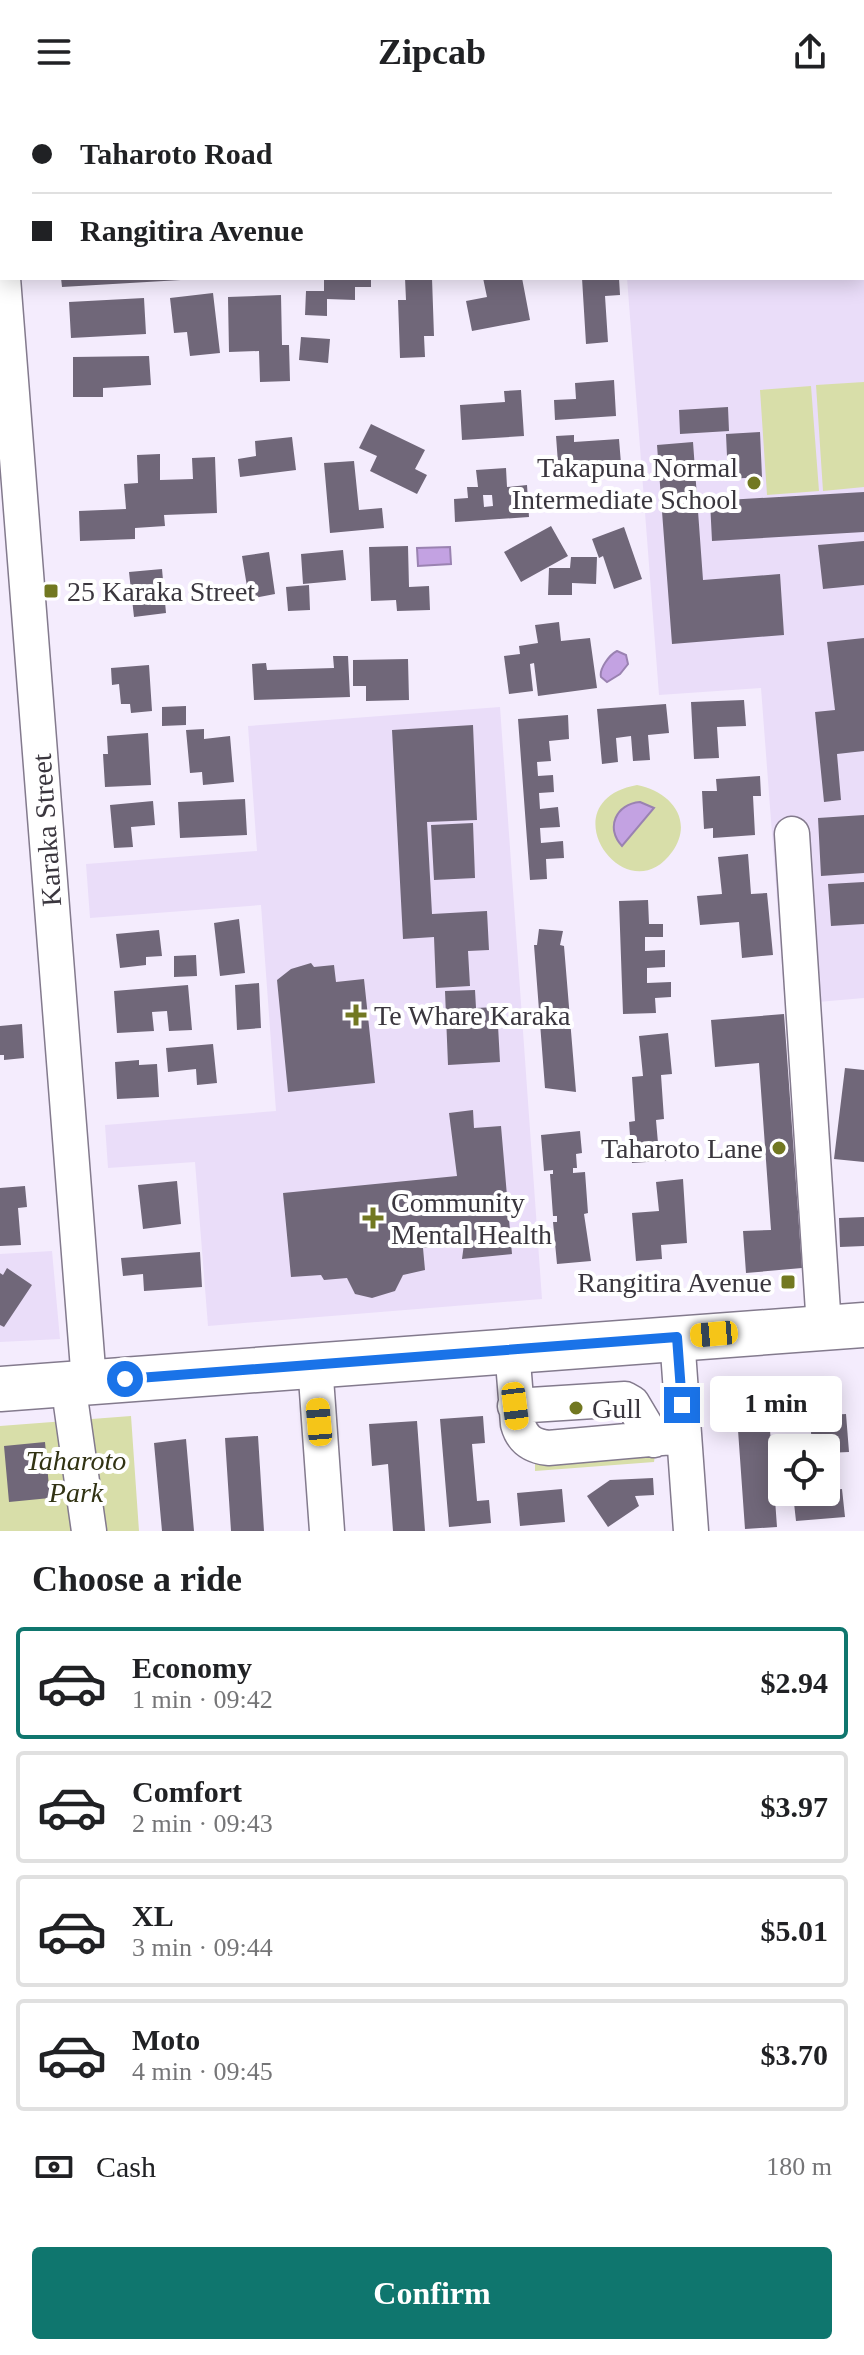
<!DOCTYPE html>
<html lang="en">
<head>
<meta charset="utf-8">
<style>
	body { margin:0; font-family:"Times New Roman",serif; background:#f2f2f2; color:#202124; height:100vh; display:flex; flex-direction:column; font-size:30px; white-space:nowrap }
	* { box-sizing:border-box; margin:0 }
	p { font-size:26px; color:#757577 }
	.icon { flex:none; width:44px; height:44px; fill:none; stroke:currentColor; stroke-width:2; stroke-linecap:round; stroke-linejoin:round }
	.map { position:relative; height:1427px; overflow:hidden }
	.sheet { display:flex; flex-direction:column; background:#fff; flex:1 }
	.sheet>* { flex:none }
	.banner { position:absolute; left:0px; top:0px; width:864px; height:176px; box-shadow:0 4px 20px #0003; display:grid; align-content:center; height:176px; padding:0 32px; background:#fff }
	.tools { position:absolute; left:768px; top:1330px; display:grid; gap:16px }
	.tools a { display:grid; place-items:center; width:72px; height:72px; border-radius:8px; background:#fff; box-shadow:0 4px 20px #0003; font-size:40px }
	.end { position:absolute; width:36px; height:36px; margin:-18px; border:10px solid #1a73e8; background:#fff; box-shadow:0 0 0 4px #fff }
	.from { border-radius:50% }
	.bubble { position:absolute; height:56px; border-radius:8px; background:#fff; box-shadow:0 4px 20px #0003; font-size:26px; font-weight:700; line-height:56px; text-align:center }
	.car { position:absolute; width:24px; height:48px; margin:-24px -12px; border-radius:10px; box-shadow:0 0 6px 2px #0007; background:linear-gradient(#f5c518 24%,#345 0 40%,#f5c518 0 76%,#345 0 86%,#f5c518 0) }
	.banner b { display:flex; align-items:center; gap:28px; height:76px; font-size:30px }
	.banner b+b { border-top:2px solid #e0e0e0 }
	.banner i { width:20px; height:20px; background:#202124 }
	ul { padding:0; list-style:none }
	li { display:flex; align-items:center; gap:24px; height:112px; margin:0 16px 12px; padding:0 16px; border:4px solid #e0e0e0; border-radius:8px }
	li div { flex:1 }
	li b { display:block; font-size:30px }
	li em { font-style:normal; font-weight:700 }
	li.current { border-color:#0f766e }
	li>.icon { width:72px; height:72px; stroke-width:1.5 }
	h2 { padding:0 32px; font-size:36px; line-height:96px }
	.pay { display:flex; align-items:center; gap:20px; height:88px; padding:0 32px; font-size:30px }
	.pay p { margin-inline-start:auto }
	.button { display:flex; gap:16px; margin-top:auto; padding:16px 32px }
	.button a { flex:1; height:92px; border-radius:8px; background:#0f766e; color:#fff; font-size:32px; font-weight:700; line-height:92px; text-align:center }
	header { display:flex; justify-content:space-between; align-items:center; height:104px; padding:0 32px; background:#fff; font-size:36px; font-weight:700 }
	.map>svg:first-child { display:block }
</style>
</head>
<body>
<header><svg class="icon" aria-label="menu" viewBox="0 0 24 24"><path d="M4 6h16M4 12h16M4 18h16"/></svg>Zipcab<svg class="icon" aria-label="share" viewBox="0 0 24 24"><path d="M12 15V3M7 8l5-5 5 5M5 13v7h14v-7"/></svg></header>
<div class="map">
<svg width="864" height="1427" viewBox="0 0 864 1427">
	<rect width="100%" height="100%" fill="#f4ecfd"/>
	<!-- built -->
	<path fill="#eaddf9" d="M614 0H864V894L818 898 805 1166 761 584 659 591 627 174H862V2Z
		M500 603 542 1195 208 1222 195 1058 108 1064 105 1021 276 1007 261 801 90 814 86 760 257 747 248 622Z
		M52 1147 60 1235 0 1238V1150Z"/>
	<!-- green -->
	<path fill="#d8dea9" d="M650 0H864V43H862V2Z
		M864 278V383L823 387 816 281Z
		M811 282 819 387 767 391 760 286Z
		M637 681C670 687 695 716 672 748 626 812 546 698 637 681Z
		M131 1312 139 1427H0V1322Z
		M655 1351 654 1358 535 1367V1356Z"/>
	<!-- water -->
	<path fill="#c3a2e2" stroke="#9a82b1" stroke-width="2" d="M450 443 451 460 418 462 417 444Z
		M617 547 626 551 628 560 620 570 607 578 601 573C599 565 609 551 617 547Z
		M640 698 654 704 622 742C605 724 616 700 640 698Z"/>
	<!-- building -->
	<path fill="#706779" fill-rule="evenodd" d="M61 174H181V176L62 183Z
		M324 174H371V183H355V196L327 195V212L305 211 306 187H324Z
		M405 174H432L434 232H424L425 253 400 254 398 196H406Z
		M483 174H522L530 216 472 227 466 197 487 193Z
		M582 174H619L620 191 605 192 608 238 586 240Z
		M213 189 220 249 190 252 187 228 174 229 170 194Z
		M281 191 282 241H289L290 277 260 278 259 247 229 248 228 193Z
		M144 194 146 230 71 234 69 198Z
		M301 233 330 235 328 259 299 256Z
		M149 252 151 281 103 284V293H73V253Z
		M614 276 616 312 555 316 554 296 576 295 575 279Z
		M521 286 524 332 462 336 460 301 505 298 504 287Z
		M728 303 729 327 680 330 679 306Z
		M371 320 425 346 415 365 427 371 417 390 370 367 377 352 359 344Z
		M760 328 762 373 728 375 726 330Z
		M574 331V338L619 335 622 372 580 375 579 357 558 359 556 332Z
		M292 333 296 366 240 373 238 355 256 352 255 337Z
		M693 338 703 476 780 470 784 531 672 540 657 341Z
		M160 350V376L193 375 192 354 215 353 217 409 164 411 165 422 135 424V435L80 437 79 407 126 405 124 380 138 379 137 351Z
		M354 357 359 406 382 404 384 424 330 429 324 359Z
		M506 364 507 383 527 381 529 413 455 418 454 395 468 394 467 383H478L476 366ZM483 391H492L493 402 484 403Z
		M864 388V428L712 437 710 397Z
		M551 422 568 452 521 478 504 448Z
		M624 423 642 475 614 485 603 452 599 454 592 435Z
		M864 437V481L823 485 818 441Z
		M408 442 409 483 429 482 430 506 397 507 396 496 371 497 369 443Z
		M343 446 346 476 303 480 301 450Z
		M269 448 275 490 249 495 242 452Z
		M571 453H597L596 480 572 479V491H548L549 464H570Z
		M162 465 166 509 134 513 129 468Z
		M309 481 310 506 288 507 286 483Z
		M559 518 561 537 590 534 597 584 538 592 534 559 530 560 533 587 509 590 504 552 520 550 519 542 538 539 535 521Z
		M864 534V647L837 650 841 696 824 698 815 608 835 606 827 538Z
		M333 552H348L350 593 254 596 252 560 266 559 267 566 334 564Z
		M408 555 409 596 366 597V582H353V556Z
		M149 561 152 607 131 609 130 600H121L119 580 112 581 111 564Z
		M744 596 746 622 717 623 719 654 694 655 691 598Z
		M666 600 669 629 648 631 650 656 633 657 631 632 616 634 618 658 602 660 597 605Z
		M186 602V621L162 622V603Z
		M568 611 569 635 549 637 551 657 537 658 538 672 553 671 554 688 539 689 540 705 558 703 560 723 540 724 541 739 563 737 564 754 546 755 547 775 530 776 518 615Z
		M473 621 477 716 427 718 432 810 487 807 489 846 468 847 470 882 436 884 434 833 403 835 392 626Z
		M204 625V635L230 632 234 678 203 681 202 668 190 669 186 626Z
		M148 629 151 681 105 683 103 650H108L107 632Z
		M760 672 761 692H753L755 731 713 734V724L704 725 702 687H717L716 675Z
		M245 695 247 731 180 734 178 698Z
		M153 697 155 721 131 723 133 743 114 744 110 701Z
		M864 711V769L821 772 818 714Z
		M473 719 475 774 434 776 431 721Z
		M748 750 751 790 767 789 773 851 742 854 739 818 700 821 697 792 722 790 718 753Z
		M864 778V820L831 822 828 780Z
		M648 796 649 820H663V833H645V847L665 846V863L647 864V879L671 878V893L655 894 656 909 623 910 619 797Z
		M239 815 245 869 220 872 214 819Z
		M539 825 563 827 560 841 564 842 576 988 545 984 534 841H537Z
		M159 826 162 852 146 853V861L120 864 116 830Z
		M196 851 197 872 174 873V852Z
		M311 859 314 863 334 861 336 878 364 875 375 979 288 988 277 876 291 865Z
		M259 879 261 924 237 926 235 881Z
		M188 881 192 926 169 927 167 907 152 908 154 927 117 929 114 887Z
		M475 886 476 904 497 903 500 958 448 961 445 887Z
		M784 910 802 1164 746 1169 743 1127 771 1126 759 959 715 963 711 916Z
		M22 920 24 954 4 956V951H0V922Z
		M668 929 672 970 661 971 664 1015 656 1016 658 1039 676 1038 677 1056 632 1059 629 1018 635 1017 632 973 643 972 639 932Z
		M213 940 217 979 197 981 196 965 168 968 166 944Z
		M139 956V961L157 960 159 993 117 995 115 958Z
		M845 964 864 966V1058L834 1055Z
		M473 1006 474 1024 501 1022 512 1150 462 1155 464 1140 423 1144 425 1166 403 1171 395 1187 372 1194 355 1190 347 1174 324 1176 321 1171 291 1173 283 1089 457 1072 449 1009Z
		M580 1027 582 1049 576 1050 577 1064H573V1069L585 1068 588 1109 584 1110 591 1157 557 1160 553 1118H557V1112H553L550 1070H553V1066L544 1067 541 1031Z
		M683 1075 687 1139 661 1141 662 1155 636 1157 632 1109 659 1107 656 1078Z
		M177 1077 181 1120 143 1125 138 1081Z
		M25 1082 27 1103 18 1104 21 1141 0 1142V1084Z
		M864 1113V1142L840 1143 839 1114Z
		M200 1148 202 1183 144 1187 143 1170 123 1172 121 1154Z
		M7 1164 32 1181 4 1223 0 1221V1169L3 1171Z
		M777 1272 780 1325 770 1326 777 1423 745 1425 738 1326 748 1325 745 1274Z
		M846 1310 849 1348 826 1349V1344H812L810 1312Z
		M483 1312 485 1339 472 1340 477 1397 489 1396 491 1419 449 1423 440 1315Z
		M417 1317 425 1427H393L388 1360 372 1362 369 1320Z
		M258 1332 264 1427H231L225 1334Z
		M186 1335 194 1427H162L154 1339Z
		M45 1338 50 1394 9 1398 4 1342Z
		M839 1359V1378L826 1379V1360Z
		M653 1374 654 1391 635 1392 639 1402 608 1423 587 1392 610 1376Z
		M562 1385 565 1418 520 1422 517 1389Z
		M842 1385 845 1413 796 1417 793 1390Z"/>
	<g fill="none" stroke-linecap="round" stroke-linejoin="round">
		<!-- minor casing -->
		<g stroke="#837a8d" stroke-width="37">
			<path id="minor" d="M90 0 91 2
				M166 0V2
				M0 133 2 162
				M3 174 89 1278
				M792 730 824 1223
				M677 1233 691 1427
				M512 1245 518 1320C522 1335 532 1342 548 1344L684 1332
				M315 1260 327 1427
				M68 1279 89 1427
				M515 1302 625 1295 632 1299 654 1336"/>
		</g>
		<!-- major casing -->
		<g stroke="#837a8d" stroke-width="47">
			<path id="major" d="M0 1285 864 1221"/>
		</g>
		<!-- minor -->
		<use href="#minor" stroke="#fff" stroke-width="34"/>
		<!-- major -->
		<use href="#major" stroke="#fff" stroke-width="44"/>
	</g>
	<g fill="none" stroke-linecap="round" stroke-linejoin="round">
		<!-- route -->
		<path stroke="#1a73e8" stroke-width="10" d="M125 1275 677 1233 682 1301"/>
	</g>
	<!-- markers -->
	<g fill="#727821" stroke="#fff" stroke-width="3">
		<circle cx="754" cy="379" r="8"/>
		<rect x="43" y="479" width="16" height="16" rx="4"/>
		<path d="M352 899h8v8h8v8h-8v8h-8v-8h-8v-8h8z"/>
		<circle cx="779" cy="1044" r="8"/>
		<path d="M369 1102h8v8h8v8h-8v8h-8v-8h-8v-8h8z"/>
		<rect x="780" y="1170" width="16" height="16" rx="4"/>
		<circle cx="576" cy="1304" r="8"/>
	</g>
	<g text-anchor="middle" stroke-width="8" stroke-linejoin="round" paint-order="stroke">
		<!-- poi labels -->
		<g font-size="28" fill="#3a363e" stroke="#fff" text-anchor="start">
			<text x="738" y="373" text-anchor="end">Takapuna Normal<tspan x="738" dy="32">Intermediate School</tspan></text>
			<text x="67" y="497">25 Karaka Street</text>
			<text x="374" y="921">Te Whare Karaka</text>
			<text x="763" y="1054" text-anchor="end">Taharoto Lane</text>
			<text x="391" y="1108">Community<tspan x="391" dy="32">Mental Health</tspan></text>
			<text x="772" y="1188" text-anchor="end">Rangitira Avenue</text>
			<text x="592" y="1314">Gull</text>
		</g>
		<!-- street labels -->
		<g font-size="28" fill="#3a363e" stroke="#fff">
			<text transform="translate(46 726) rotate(-94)" y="10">Karaka Street</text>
		</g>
		<!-- park labels -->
		<g font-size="28" font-style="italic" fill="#313313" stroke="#fff">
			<text x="76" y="1366">Taharoto<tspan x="76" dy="32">Park</tspan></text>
		</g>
	</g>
</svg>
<div class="tools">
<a><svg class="icon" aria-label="locate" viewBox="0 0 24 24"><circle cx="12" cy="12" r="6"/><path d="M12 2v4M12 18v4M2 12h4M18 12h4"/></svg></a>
</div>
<i class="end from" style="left:125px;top:1275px"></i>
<i class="end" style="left:682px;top:1301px"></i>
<div class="bubble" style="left:710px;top:1272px;width:132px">1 min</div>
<i class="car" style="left:714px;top:1230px;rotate:265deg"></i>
<i class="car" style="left:515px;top:1302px;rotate:173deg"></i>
<i class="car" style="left:319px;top:1318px;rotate:355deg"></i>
<div class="banner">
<b><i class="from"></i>Taharoto Road</b>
<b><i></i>Rangitira Avenue</b>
</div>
</div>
<section class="sheet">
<h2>Choose a ride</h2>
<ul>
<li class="current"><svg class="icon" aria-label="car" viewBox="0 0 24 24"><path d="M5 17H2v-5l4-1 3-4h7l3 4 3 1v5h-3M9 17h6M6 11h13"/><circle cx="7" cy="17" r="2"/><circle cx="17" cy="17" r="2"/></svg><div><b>Economy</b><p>1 min · 09:42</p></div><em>$2.94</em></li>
<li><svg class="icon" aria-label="car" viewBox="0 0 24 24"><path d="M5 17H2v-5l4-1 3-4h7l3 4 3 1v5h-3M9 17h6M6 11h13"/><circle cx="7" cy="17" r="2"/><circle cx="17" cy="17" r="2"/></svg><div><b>Comfort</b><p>2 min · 09:43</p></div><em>$3.97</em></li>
<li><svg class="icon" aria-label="car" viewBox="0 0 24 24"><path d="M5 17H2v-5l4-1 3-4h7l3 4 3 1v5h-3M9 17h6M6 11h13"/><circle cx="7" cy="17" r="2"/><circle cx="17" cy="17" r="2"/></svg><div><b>XL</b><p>3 min · 09:44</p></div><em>$5.01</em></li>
<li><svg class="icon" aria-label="car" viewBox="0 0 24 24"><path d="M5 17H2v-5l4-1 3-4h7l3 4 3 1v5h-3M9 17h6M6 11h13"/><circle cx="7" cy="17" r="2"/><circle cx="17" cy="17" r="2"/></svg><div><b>Moto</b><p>4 min · 09:45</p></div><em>$3.70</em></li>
</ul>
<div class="pay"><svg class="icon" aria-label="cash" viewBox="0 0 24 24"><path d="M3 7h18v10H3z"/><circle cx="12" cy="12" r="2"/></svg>Cash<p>180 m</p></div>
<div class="button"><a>Confirm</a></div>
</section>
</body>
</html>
